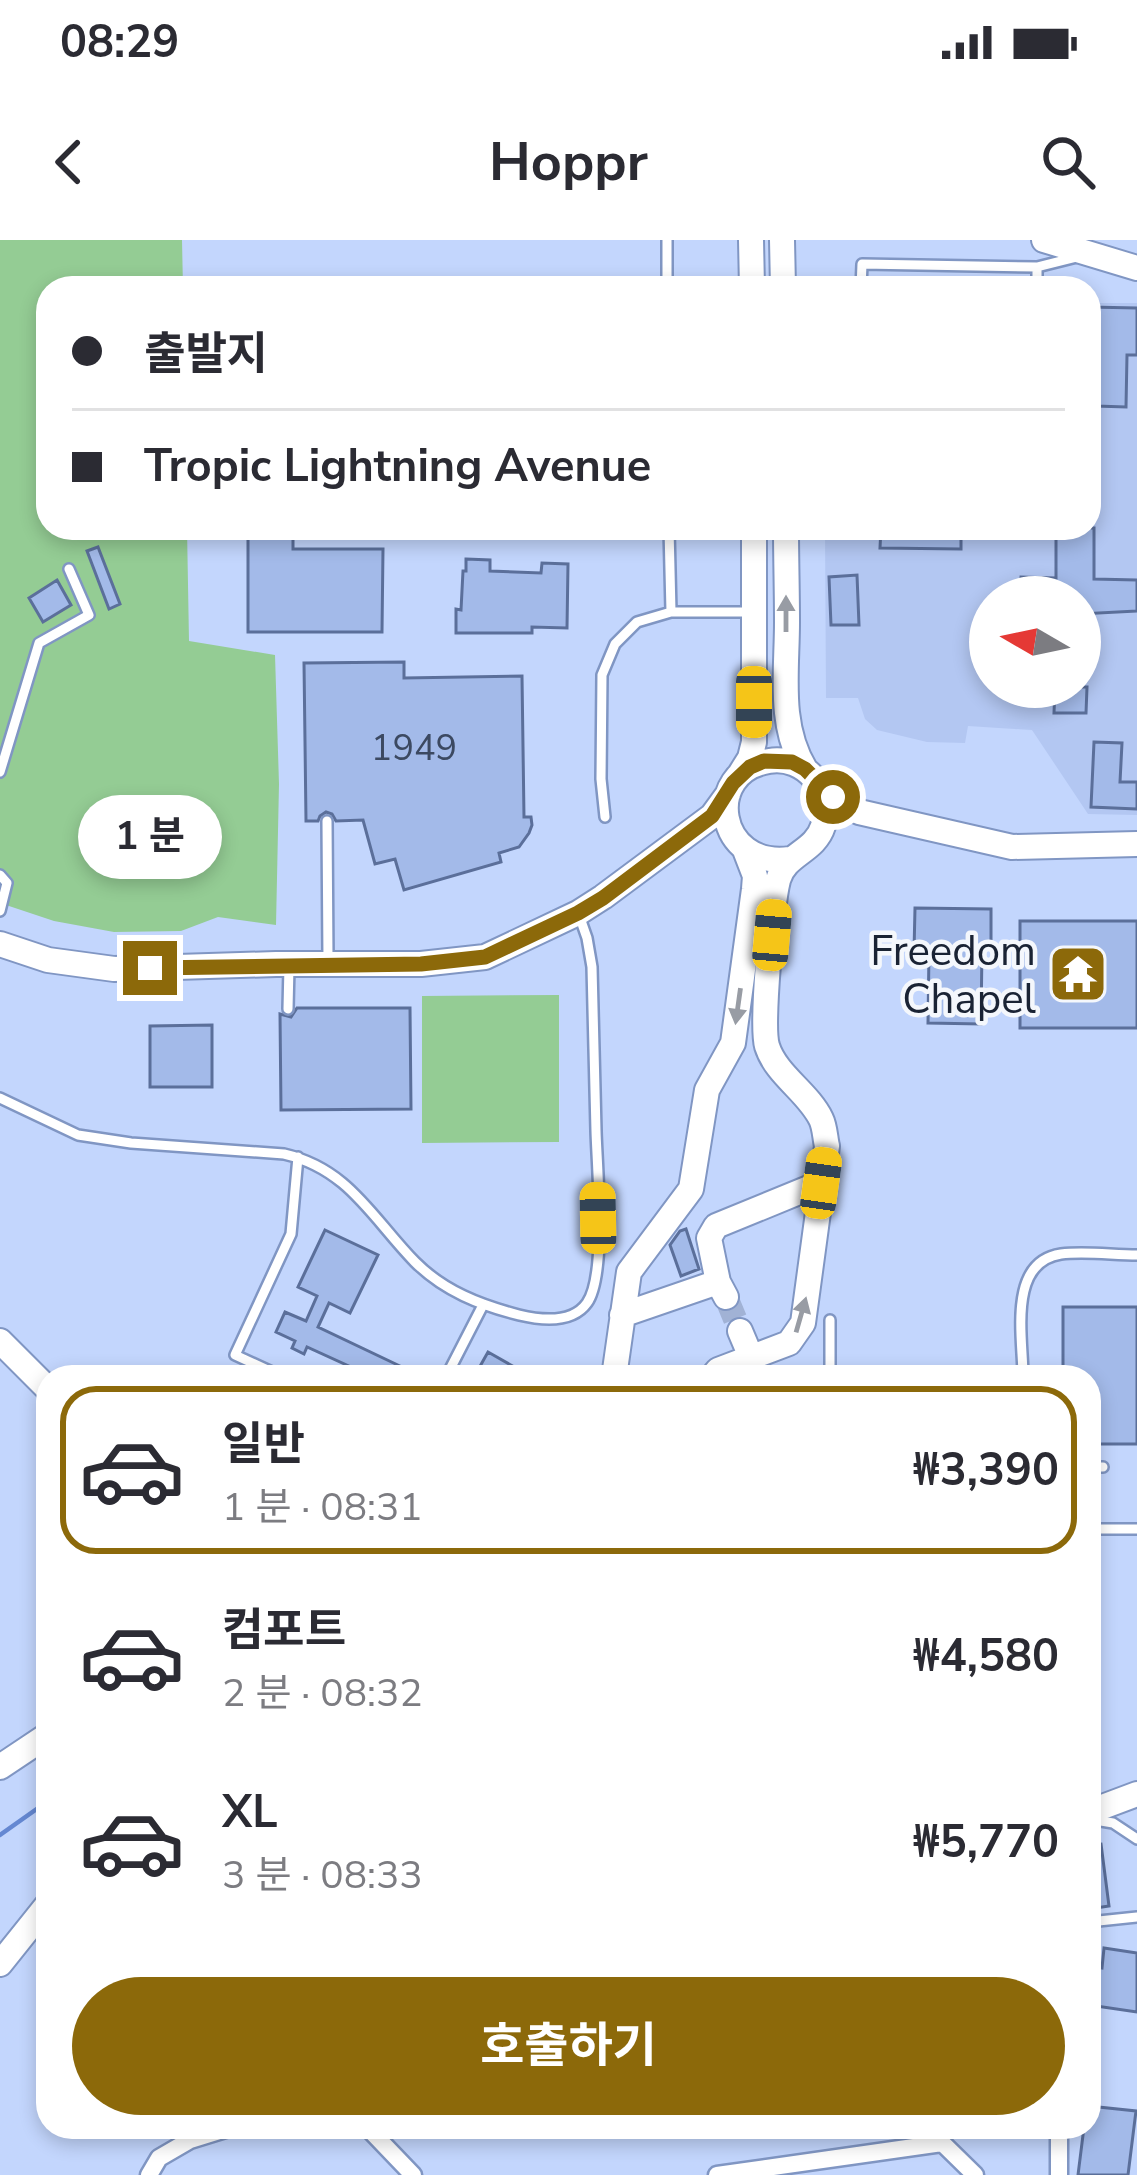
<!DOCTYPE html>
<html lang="ko">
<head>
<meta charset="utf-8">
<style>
	body { margin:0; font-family:"Nunito Sans","Noto Sans KR",sans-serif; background:#f2f2f3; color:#2b2b33; height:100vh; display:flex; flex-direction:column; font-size:45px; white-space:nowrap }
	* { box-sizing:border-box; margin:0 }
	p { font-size:39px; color:#7c7c81 }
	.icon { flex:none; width:66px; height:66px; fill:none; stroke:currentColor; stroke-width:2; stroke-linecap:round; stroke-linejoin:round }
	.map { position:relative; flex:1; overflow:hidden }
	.sheet { position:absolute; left:36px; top:1125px; width:1065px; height:774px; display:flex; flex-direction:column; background:#fff; border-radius:36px; box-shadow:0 6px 18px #0003 }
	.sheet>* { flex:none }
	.banner { position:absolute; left:36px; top:36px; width:1065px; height:264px; border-radius:36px; box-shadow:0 6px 18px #0003; display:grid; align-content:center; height:264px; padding:0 36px; background:#fff }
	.needle { width:78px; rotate:279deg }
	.buttons { position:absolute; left:969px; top:336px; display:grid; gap:24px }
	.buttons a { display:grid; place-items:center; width:132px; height:132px; border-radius:50%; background:#fff; box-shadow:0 6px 18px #0003; font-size:60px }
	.end { position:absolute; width:54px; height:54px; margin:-27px; border:15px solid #8c690a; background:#fff; box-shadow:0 0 0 6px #fff }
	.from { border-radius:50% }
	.bubble { position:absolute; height:84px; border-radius:42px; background:#fff; box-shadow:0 6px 18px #0003; font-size:39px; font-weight:700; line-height:84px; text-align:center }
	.car { position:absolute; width:36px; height:72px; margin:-36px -18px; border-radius:15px; box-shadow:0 0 9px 3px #0007; background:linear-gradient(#f5c518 24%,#345 0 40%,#f5c518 0 76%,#345 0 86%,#f5c518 0) }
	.banner b { display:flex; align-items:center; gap:42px; height:114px; font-size:45px }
	.banner b+b { border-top:3px solid #e1e1e2 }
	.banner i { width:30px; height:30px; background:#2b2b33 }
	ul { padding:21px 0 0; list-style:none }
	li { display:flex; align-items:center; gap:36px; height:168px; margin:0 24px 18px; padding:0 12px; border:6px solid transparent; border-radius:36px }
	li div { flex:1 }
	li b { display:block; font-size:45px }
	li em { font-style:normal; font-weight:700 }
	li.on { border-color:#8c690a }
	li>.icon { width:108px; height:108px; stroke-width:1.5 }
	.action { display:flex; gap:24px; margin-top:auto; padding:24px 36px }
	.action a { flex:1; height:138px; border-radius:72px; background:#8c690a; color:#fff; font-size:48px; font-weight:700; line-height:138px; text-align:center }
	.status { display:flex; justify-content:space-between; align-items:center; height:84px; padding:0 60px; background:#fff; direction:ltr }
	.status svg { height:33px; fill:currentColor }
	header { display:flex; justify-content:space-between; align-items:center; height:156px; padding:0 36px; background:#fff; font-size:54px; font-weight:700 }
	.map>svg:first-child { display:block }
</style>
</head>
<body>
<div class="status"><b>08:29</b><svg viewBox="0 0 49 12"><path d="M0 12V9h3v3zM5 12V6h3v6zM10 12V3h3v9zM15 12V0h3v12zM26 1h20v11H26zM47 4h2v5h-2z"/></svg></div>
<header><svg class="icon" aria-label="back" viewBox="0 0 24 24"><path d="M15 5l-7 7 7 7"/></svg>Hoppr<svg class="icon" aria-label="search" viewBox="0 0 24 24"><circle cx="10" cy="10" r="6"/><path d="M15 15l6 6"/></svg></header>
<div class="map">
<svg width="1137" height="1935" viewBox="0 0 1137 1935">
	<rect width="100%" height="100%" fill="#c3d6fd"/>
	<!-- built -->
	<path fill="#b3c7f2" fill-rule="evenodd" d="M1089 63H1137V575L1088 574 1032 490 968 486 965 503 927 502 877 490 865 479 858 458H826L825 288H1089ZM990 357H1080V447H990Z"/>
	<!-- green -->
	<path fill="#94cc94" d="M0 0H182L183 48H48V288H187L189 401 275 415 279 544 276 685 218 677 181 691 114 692 54 681 0 663Z
		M559 755V902L422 903V756Z"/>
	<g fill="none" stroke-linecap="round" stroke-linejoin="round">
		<!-- stream -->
		<path stroke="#6588d2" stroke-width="4.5" d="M77 1130 83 1137
			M0 1595 48 1561"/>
	</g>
	<!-- building -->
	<path fill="#a3bae9" stroke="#5b6f9a" stroke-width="3" d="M1089 67 1137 68V115H1127L1126 167 1096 166 1098 114H1089Z
		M248 288H293V309H383L382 392H248Z
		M881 288H961V309L880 308Z
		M1056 288H1094V339L1137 340V371L1080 374V357H1020L1021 337 1056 338Z
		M98 307 120 364 109 369 87 311Z
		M466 319 490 320V331L541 333 542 323 568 324 567 388 532 387V393H456V369L461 370 463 331H466Z
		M857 335 859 385H831L829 337Z
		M57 340 71 365 43 382 29 358Z
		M404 422V438L522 436 524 577H531L532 585 529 593 519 607 499 613 501 622 404 650 395 619 375 624 363 580 336 581 332 574 326 572 320 576 318 581H306L304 423Z
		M1055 447H1087L1086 473H1054Z
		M1094 502 1122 503 1120 542H1137V569L1091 567Z
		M915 668 991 669V709L982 708 981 784 928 783 929 712H914Z
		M1020 681H1137V788H1020Z
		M297 768H410L411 869 281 870 280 774 291 777Z
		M212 785V847H150V786Z
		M686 989 699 1029 681 1036 670 1005 680 991Z
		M325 990 378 1015 350 1073 329 1063 318 1087 423 1137H373L307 1107 304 1114 292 1108 295 1101 276 1092 285 1072 306 1081 317 1056 298 1047Z
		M1063 1067H1137V1204H1089V1137H1063Z
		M488 1112 532 1137H474Z
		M1101 1604 1109 1666 1089 1669V1605Z
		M1104 1708 1137 1713V1772L1096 1766 1097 1755 1091 1754 1096 1727 1102 1728Z
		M1089 1866 1136 1871 1128 1935H1078L1084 1887H1089Z"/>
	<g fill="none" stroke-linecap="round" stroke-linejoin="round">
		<!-- secondary-tunnel -->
		<path stroke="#a1b2d5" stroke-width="24" stroke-dasharray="24 12" stroke-linecap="butt" d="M726 1057 740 1091"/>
		<!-- lane casing -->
		<g stroke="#8096c3" stroke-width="14">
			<path id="lane" d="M667 0V48
				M861 48 862 24 1037 27 1077 17
				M1037 48V27
				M669 288 671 372
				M0 532 39 403 89 375 69 329
				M605 577 601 539 602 435 615 404 637 382 671 372H750
				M327 581 328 720
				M0 635 7 643 0 671
				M288 769 289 726
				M0 858 78 895 131 903 284 914C349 929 372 978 415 1022 444 1051 480 1065 519 1075 540 1080 572 1084 587 1063 607 1035 597 928 596 891 595 836 593 782 592 727L587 698 579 675
				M830 1080V1137
				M283 1137 235 1115 291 994 298 917
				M446 1137 483 1065
				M1023 1137C1023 1098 1007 1022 1061 1014 1085 1011 1113 1015 1137 1015
				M1089 1227H1103
				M1089 1289H1137
				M1089 1579 1113 1583 1137 1599
				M1089 1682 1137 1677"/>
		</g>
		<!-- street casing -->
		<g stroke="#8096c3" stroke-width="21">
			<path id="street" d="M367 1887 413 1935
				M926 1887 975 1935
				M149 1935 159 1918 190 1900 232 1887
				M717 1935 942 1903
				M1059 1935V1887"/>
		</g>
		<!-- secondary casing -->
		<g stroke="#8096c3" stroke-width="28">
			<path id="secondary" d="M751 0 752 48
				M782 0 783 48
				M1044 0 1137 28
				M786 288C786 319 787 351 787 382 787 432 778 485 805 529
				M740 534 750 518 754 502V288
				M819 544 834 557 859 572 1012 607 1137 604
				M0 704 48 720 114 729 276 724H421L485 717 578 673 603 657 712 576 728 554
				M726 1057 718 1042 709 998 716 986 821 943
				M622 1075 718 1042
				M740 1091 751 1117
				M0 1101 48 1149
				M614 1137 629 1032 691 949 707 850 733 803 754 649 755 636 745 610
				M712 1137 718 1130 789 1103 803 1083 827 906C825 898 825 887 821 879 808 852 776 835 767 806 761 785 772 664 778 640 785 614 815 612 823 586 835 551 805 515 769 521 702 531 716 629 790 619
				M0 1527 48 1495
				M1089 1572 1137 1554
				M0 1724 48 1664"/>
		</g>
		<!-- lane -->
		<use href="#lane" stroke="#fff" stroke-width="9"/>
		<!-- street -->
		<use href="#street" stroke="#fff" stroke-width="16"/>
		<!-- secondary -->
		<use href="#secondary" stroke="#fff" stroke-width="24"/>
	</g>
	<!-- one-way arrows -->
	<defs><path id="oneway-solid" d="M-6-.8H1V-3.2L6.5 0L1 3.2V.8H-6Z" transform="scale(3)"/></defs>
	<g fill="#989ca4">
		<use href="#oneway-solid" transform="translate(786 374) rotate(-90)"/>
		<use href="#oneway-solid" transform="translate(738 766) rotate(98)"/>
		<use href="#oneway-solid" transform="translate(801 1075) rotate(-74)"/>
	</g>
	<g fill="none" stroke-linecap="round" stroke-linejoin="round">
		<!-- route -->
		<path stroke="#8c690a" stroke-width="15" d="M150 728 421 724 485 717 578 673 603 658 712 576 733 543 750 527 764 521 792 522 805 529 833 557"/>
	</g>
	<!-- icons -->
	<defs>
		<g id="temple-square" transform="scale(3)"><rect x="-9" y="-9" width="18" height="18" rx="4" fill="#8c690a" stroke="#f4f7fc"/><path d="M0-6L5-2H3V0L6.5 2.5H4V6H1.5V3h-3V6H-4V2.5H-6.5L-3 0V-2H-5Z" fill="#fff"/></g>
	</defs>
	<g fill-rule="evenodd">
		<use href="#temple-square" x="1078" y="734"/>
	</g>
	<g text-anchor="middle" stroke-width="9" stroke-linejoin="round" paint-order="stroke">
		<!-- number labels -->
		<g font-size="36" fill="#3c4961">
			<text x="414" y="520">1949</text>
		</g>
		<!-- poi labels -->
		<g font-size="42" fill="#1a2334" stroke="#f4f7fc" text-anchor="end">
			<text x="1036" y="725">Freedom<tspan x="1036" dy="48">Chapel</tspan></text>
		</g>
	</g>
</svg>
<div class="buttons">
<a><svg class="needle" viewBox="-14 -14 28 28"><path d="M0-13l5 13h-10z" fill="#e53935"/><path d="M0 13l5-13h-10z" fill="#7c7c81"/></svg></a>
</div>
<i class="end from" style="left:833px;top:557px"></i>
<i class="end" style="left:150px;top:728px"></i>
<div class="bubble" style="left:78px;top:555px;width:144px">1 분</div>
<i class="car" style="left:754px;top:462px;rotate:180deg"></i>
<i class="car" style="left:772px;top:695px;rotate:5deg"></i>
<i class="car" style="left:821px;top:943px;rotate:8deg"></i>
<i class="car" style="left:598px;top:978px;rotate:359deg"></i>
<div class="banner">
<b><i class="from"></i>출발지</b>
<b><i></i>Tropic Lightning Avenue</b>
</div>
<section class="sheet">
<ul>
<li class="on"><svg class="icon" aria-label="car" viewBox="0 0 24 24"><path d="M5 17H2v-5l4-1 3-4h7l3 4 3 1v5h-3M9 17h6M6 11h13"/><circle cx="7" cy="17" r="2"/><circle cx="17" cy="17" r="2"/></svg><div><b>일반</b><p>1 분 · 08:31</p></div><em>₩3,390</em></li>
<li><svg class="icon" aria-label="car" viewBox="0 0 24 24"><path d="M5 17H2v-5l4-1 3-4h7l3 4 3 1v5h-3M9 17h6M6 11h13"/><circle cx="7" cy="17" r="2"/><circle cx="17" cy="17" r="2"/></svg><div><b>컴포트</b><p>2 분 · 08:32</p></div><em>₩4,580</em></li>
<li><svg class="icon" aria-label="car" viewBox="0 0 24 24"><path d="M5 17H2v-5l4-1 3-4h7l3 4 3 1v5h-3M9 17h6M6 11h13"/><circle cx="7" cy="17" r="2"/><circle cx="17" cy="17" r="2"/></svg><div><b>XL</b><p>3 분 · 08:33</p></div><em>₩5,770</em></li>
</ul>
<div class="action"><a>호출하기</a></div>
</section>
</div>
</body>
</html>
